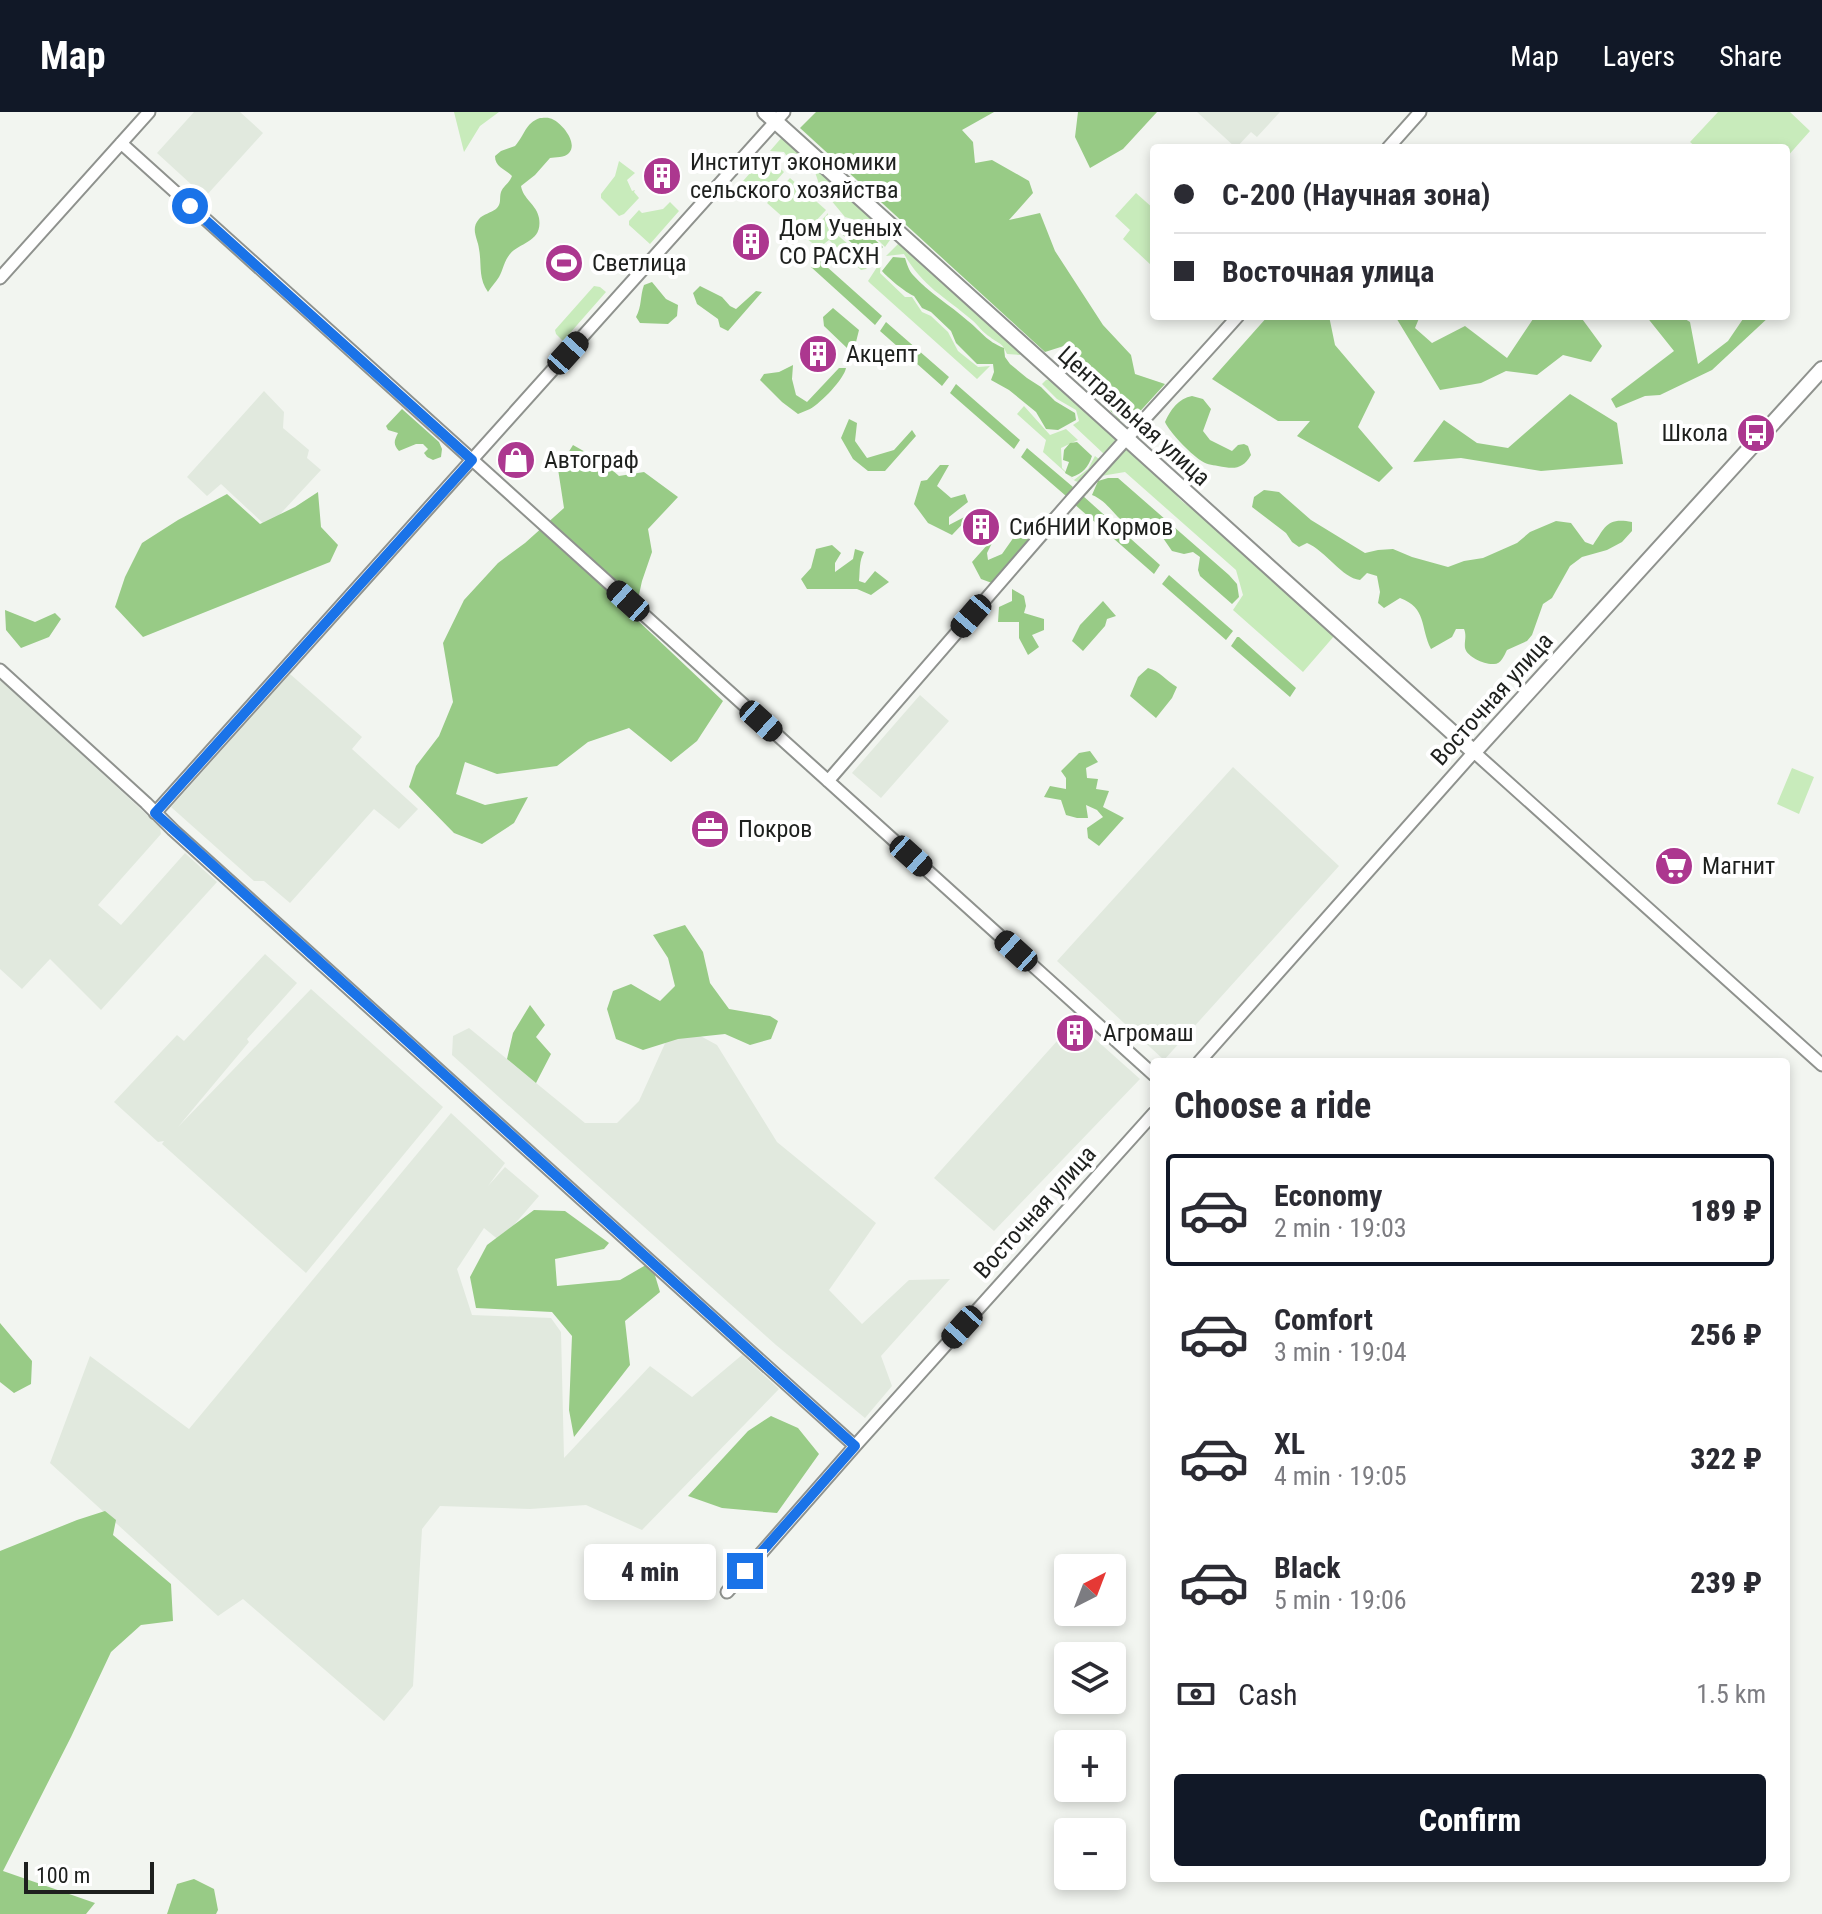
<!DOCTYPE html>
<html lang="en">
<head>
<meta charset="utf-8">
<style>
	body { margin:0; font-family:"Roboto Condensed",sans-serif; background:#f2f2f3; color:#2b2b33; height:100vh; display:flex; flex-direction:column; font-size:30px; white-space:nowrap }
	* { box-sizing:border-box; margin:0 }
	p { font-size:26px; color:#7c7c81 }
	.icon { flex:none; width:44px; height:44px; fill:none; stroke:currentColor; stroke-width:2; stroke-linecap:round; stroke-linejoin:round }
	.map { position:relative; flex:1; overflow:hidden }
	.side { position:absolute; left:1150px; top:946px; width:640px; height:824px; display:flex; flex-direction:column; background:#fff; border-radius:8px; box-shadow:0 4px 12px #0003 }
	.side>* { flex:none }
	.top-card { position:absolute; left:1150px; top:32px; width:640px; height:176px; border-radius:8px; box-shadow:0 4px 12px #0003; display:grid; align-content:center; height:176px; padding:0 24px; background:#fff }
	.needle { width:52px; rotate:42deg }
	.buttons { position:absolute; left:1054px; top:1442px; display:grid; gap:16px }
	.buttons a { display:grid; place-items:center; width:72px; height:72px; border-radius:8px; background:#fff; box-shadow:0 4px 12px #0003; font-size:40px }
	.scale { position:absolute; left:24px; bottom:20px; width:130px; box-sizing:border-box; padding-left:8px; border:4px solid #1e201e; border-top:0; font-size:22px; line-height:28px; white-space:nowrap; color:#1e201e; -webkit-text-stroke:6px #fff; paint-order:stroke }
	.end { position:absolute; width:36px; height:36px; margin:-18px; border:10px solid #1a73e8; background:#fff; box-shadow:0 0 0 4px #fff }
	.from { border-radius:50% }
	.bubble { position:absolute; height:56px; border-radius:8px; background:#fff; box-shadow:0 4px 12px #0003; font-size:26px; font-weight:800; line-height:56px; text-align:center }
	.car { position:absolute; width:24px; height:48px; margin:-24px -12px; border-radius:10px; box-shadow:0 0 6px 2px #0007; background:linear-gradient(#222 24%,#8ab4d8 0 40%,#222 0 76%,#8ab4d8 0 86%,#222 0) }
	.top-card b { display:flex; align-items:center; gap:28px; height:76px; font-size:30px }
	.top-card b+b { border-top:2px solid #e1e1e2 }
	.top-card i { width:20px; height:20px; background:#2b2b33 }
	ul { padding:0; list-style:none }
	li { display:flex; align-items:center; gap:24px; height:112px; margin:0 16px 12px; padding:0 8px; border:4px solid transparent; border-radius:8px }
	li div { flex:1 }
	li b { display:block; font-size:30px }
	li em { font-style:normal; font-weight:800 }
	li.on { border-color:#111827 }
	li>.icon { width:72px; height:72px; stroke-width:1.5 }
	h2 { padding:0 24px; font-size:36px; line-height:96px }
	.pay { display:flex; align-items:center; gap:20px; height:88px; padding:0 24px; font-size:30px }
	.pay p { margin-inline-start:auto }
	.button { display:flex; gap:16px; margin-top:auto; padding:16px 24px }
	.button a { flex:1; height:92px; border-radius:8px; background:#111827; color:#fff; font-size:32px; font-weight:800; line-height:92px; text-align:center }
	header { display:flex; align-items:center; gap:48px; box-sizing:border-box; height:112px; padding:0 40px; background:#111827; color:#fff }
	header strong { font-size:38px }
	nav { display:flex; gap:44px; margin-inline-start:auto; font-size:28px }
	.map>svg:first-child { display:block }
</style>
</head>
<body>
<header>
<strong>Map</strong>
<nav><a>Map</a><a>Layers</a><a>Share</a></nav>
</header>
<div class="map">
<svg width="1822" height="1802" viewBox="0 0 1822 1802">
	<rect width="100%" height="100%" fill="#f2f5f0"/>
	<!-- built -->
	<path fill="#e1e9de" d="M194 0H240L263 21 205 85 157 41Z
		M1197 0H1280L1257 25 1251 20 1236 36Z
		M264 279 284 300 283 316 309 338 307 346 321 358 271 412 265 413 221 372 207 384 187 365Z
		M0 561 20 579V586L23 588 160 715 161 722 98 793 121 813 185 741 217 770 101 898 50 847 22 877 0 857Z
		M290 562 362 625 352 637 418 697 399 717 374 697 290 791 264 769H254L171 695Z
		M920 583 949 609 881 686 852 661Z
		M1233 655 1339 754 1164 948 1057 849Z
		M265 842 297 871 247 927 249 930 178 1015 311 877 443 995 306 1161 162 1032 164 1029 158 1030 114 990 177 923 184 929Z
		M671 908 717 933 777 1030 876 1111 829 1178 862 1212 909 1168 950 1167 881 1244 892 1274 865 1306 776 1233 452 943 453 924 469 916 585 1011H617L639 989 667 927Z
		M1075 909 1140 967 994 1119 934 1066Z
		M451 1001 505 1051 488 1074 505 1055 539 1084 500 1129 484 1116 457 1157 472 1203 551 1206 561 1220 564 1346 650 1254 692 1285 742 1243 779 1277 642 1418 586 1393 530 1397 440 1394 422 1417 413 1574 384 1609 243 1487 218 1504 50 1351 90 1244 189 1317Z"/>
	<!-- green -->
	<path fill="#c8ebbb" d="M454 0H499L480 14 464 40Z
		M1718 0H1790L1810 19 1786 46V36H1697L1690 30Z
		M783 24 891 121 890 128 885 135 859 109 845 105 820 75 815 60H797L784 40 770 39Z
		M766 43 784 60 761 86 743 69Z
		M619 49 635 61 627 68 632 79 635 78 634 80 639 86 624 102 619 104 601 86V82L615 64Z
		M790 66 826 98 803 123 767 91Z
		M1136 81 1154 97V150L1151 153 1123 127 1130 118 1115 104Z
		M670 90 679 99 650 132 629 113V109L639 98 642 101 663 97Z
		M828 101 827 114 869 150 877 144 866 157 861 158 829 128 820 135H817L806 126Z
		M898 132 904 133 1022 240 1020 243 1007 242C1002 230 1000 233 990 225 983 221 978 213 972 208 944 184 923 175 904 142L886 144Z
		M881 149 880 161 905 185H912L922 200 931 204 948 220 958 239 978 255 990 254 977 267 871 172 868 169Z
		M594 174 600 175 606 180 563 229 556 222 555 218Z
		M1052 267 1116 326 1114 332 1104 342 1073 313 1079 309 1076 298 1057 287 1042 272 1046 268Z
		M1024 294 1050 323 1066 317 1078 328 1061 336 1062 356 1074 368 1088 357 1095 344 1099 347 1078 370 1075 369 1043 340 1046 328 1017 302Z
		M1130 337C1139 346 1150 354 1159 363 1174 378 1179 393 1202 401L1335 523 1303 560 1233 498 1243 483 1236 458 1125 360 1101 364 1087 382V376L1123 338Z
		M1792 656 1814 665 1799 702 1777 692Z"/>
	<!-- forest -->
	<path fill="#98cb86" d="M816 0H994L962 18 973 30 975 51 992 48 1029 69 1033 81 1009 108 1040 101 1055 139 1103 213 1131 243 1135 262 1165 272 1133 307 1119 308 1097 284 1099 265 1067 233 1045 240 800 16Z
		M1078 0H1157L1123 37 1090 56 1075 25Z
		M540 6C547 6 548 5 554 8 563 13 578 31 569 41 565 46 555 45 550 46L535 63 521 74C523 87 537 93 539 106 543 130 520 130 510 142 504 149 503 158 499 165 496 170 491 175 488 180 478 166 482 153 479 137 478 127 470 117 479 107 483 102 491 101 496 97 502 92 499 86 501 80 504 73 509 72 512 64 506 57 495 56 495 44L501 39 515 34C525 23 525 11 540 6Z
		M829 104 837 110 853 108 883 135 870 147 829 111Z
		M893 145 905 146C907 152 909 159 913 163 929 181 950 193 968 209 982 220 986 229 1004 236L1005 245 1010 252 1027 266 1041 275 1055 289 1075 301 1076 308 1058 318 1046 317 1036 300 1009 278 991 268 994 260 993 252H977L956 231 951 219 931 200 922 196 914 184C906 181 887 165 882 159Z
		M817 146 882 204 875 213 811 155Z
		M652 170 666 187 678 193 677 204 668 212 640 211 636 205C642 194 640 184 644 173Z
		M700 174 722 185 730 194 736 197 756 179 762 180 728 219 720 215 718 207 697 192 693 181Z
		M833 196 859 218 856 230 848 237 824 214 823 205Z
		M1268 204H1329L1335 233 1375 280 1358 315 1393 356 1379 370 1297 324 1310 309H1278L1212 267Z
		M1395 204H1420L1415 216 1432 231 1465 214 1507 246 1535 204H1580L1602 234 1591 250 1563 243 1537 263 1506 259 1481 271 1440 278Z
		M1646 204H1680L1690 210 1698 252 1728 229 1745 204H1770L1712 258 1660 283 1645 284 1616 296 1611 287 1674 239Z
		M886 210 949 265 942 274 880 219Z
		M793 253 792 267 796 283 807 290 839 256H846C844 267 821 291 810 297 806 299 802 300 798 302L782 290 760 268 764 262 779 260Z
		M956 272 1020 328 1014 337 950 281Z
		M1570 282 1617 311 1623 352 1541 359 1461 346 1413 350 1444 308 1477 331 1508 336Z
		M1192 284 1203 287 1211 297 1203 319 1210 328 1232 339 1238 333 1244 332 1248 334 1251 343C1242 358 1234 357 1218 354 1212 353 1205 352 1200 348 1190 341 1170 321 1165 310 1170 298 1179 286 1192 284Z
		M402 297 439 330 442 337 441 345 433 348 427 345 424 341 428 337 423 332H416L399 339C393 332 394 329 398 321L388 318 386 314Z
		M849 307 857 311 855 329 867 346 894 338 912 318 916 324 885 359H868L853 347 841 326Z
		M1077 330 1092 344C1088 356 1083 361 1072 365L1065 361 1069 350 1063 348 1064 338 1070 331Z
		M573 333 603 350 619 364 644 360 678 385 648 417 652 440 642 469 634 505 723 589 697 629 671 650 629 616 588 630 557 654 497 662 465 650 456 682 485 693 528 685 514 711 482 732 454 721 409 675 416 654 439 624 453 590 443 531 464 488 498 451 525 431 564 396 558 357Z
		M1027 336 1073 375 1066 384 1021 345Z
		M940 353H949L937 374 951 386 965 382 968 390 949 405V413L974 400 952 423 928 411 914 392 921 369 927 368Z
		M1108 366H1118L1229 463 1237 472 1239 485 1232 492 1200 464 1198 458 1200 445 1193 440 1184 442 1172 439 1163 426 1147 415C1118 420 1115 392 1092 383L1098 369Z
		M1264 378 1279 380 1311 408 1365 441 1378 438 1393 437 1412 445 1448 455 1464 449 1483 446 1517 431 1530 420 1556 409 1571 411 1585 430 1593 433C1605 416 1606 405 1632 410V419L1622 430 1607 438 1582 445 1570 454 1552 486 1543 492 1532 523 1527 529 1507 538C1504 544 1501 552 1494 552 1485 553 1467 545 1465 536 1464 529 1467 524 1464 517H1456L1452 525 1431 537C1420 515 1427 496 1400 486L1384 496 1378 491 1380 480 1377 464 1367 461 1360 468C1342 466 1326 439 1307 431L1299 435 1292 430 1286 421 1252 395 1254 385Z
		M318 380 321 415 338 433 330 450 143 525 115 495 125 465 142 431 178 408 227 382 260 412 295 395Z
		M1082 383 1160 453 1154 462 1073 391Z
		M1021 415 1033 423 992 471 981 467 972 450 996 423 987 441 988 448 1002 442Z
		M832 433 841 441 835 451V460L853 447 855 437 864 440C859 449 860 458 859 469L865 471 875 459 889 470 871 483 857 477H807L801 467 811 456 816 437Z
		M1169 463 1233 519 1226 528 1162 472Z
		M1012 477 1024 484 1026 494 1024 501 1044 507V518L1032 523 1039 535 1028 543 1019 526V510H998L999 495 1012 489Z
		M1103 489 1116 504 1107 507 1105 514 1083 539 1072 529 1080 513Z
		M5 498 35 510 55 501 61 507 49 525 21 536 6 518Z
		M1237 525H1239L1296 576 1290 585 1231 534Z
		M1148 556C1160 559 1165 568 1177 575L1172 586 1156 606 1130 584 1138 565Z
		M1090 639 1098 650 1086 656 1087 666 1098 667 1096 677 1109 679 1103 695 1124 706 1099 734 1088 726 1087 716 1103 705 1097 698 1086 693 1088 706H1077L1066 703 1061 688 1044 685 1050 674 1066 677V666L1061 659 1079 641Z
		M685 813 703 840 710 871 729 897 770 904 778 909 771 927 750 933 725 922 678 927 643 938 616 927 607 897 613 879 631 872 660 889 675 874 668 846 653 823Z
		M530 893 545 913 536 925 551 942 536 971 507 947 513 921Z
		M534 1098 565 1099 609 1131 604 1137 555 1147 557 1174 620 1168 651 1150 660 1180 625 1209 630 1253 574 1325 569 1298 572 1224 552 1200 476 1196 470 1165 487 1133Z
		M0 1211 32 1249 31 1272 14 1281 0 1270Z
		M771 1304 798 1316 819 1342 777 1401 722 1396 688 1384 748 1319Z
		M105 1399 116 1408 113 1423 171 1472 173 1509 141 1513 111 1540 71 1625 3 1759 95 1791 86 1802H0V1439L77 1408Z
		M194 1767 214 1777 218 1798 216 1802H167L177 1772Z"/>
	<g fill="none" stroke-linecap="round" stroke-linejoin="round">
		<!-- minor casing -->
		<g stroke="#8f928e" stroke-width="15">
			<path id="minor" d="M121 31 1154 963
				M1388 36 1420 0
				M0 166 149 0
				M1045 418C1108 345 1174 276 1238 204
				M0 558 146 691 173 718 855 1334
				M828 669 1043 421
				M155 701 784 0
				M1199 950 1474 640 1822 953
				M727 1480 855 1334 1154 1001"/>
		</g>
		<!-- secondary casing -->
		<g stroke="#8f928e" stroke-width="18">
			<path id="secondary" d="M765 0 1474 640 1822 257"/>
		</g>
		<!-- minor -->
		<use href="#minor" stroke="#fff" stroke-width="11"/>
		<!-- secondary -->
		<use href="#secondary" stroke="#fff" stroke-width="14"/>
	</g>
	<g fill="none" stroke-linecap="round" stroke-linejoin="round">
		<!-- route -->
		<path stroke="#1a73e8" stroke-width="10" d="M190 94 472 348 155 701 855 1334 745 1459"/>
	</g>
	<!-- icons -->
	<defs>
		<g id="building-disc" transform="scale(2)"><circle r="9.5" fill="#ac378f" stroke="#fff"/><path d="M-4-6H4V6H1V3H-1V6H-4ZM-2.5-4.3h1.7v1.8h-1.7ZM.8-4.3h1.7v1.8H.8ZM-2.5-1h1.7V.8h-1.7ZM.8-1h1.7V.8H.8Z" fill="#fff"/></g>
		<g id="stadium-disc" transform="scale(2)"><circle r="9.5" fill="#ac378f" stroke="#fff"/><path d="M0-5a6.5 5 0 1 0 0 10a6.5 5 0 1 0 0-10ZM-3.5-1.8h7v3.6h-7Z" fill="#fff"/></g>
		<g id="bus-disc" transform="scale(2)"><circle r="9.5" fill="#ac378f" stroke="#fff"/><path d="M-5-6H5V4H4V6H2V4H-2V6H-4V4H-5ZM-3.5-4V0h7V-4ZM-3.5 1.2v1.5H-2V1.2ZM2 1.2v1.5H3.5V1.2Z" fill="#fff"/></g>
		<g id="shop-disc" transform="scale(2)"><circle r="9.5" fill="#ac378f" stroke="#fff"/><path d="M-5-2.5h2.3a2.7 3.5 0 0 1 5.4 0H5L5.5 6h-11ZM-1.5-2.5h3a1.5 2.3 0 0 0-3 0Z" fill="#fff"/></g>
		<g id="office-disc" transform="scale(2)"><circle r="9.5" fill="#ac378f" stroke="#fff"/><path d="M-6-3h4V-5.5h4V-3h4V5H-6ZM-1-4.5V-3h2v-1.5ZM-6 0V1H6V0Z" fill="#fff"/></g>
		<g id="supermarket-disc" transform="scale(2)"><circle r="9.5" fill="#ac378f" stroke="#fff"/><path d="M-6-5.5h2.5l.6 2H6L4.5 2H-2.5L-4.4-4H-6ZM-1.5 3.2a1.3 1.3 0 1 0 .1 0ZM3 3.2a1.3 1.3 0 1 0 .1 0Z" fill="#fff"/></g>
	</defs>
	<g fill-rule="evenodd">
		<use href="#building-disc" x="662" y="64"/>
		<use href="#building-disc" x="751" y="130"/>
		<use href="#stadium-disc" x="564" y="151"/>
		<use href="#building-disc" x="818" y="242"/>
		<use href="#bus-disc" x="1756" y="321"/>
		<use href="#shop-disc" x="516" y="348"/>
		<use href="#building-disc" x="981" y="415"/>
		<use href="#office-disc" x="710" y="717"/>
		<use href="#supermarket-disc" x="1674" y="754"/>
		<use href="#building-disc" x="1075" y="921"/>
	</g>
	<g text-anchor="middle" stroke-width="8" stroke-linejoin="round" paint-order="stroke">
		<!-- poi labels -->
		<g font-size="24" fill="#1e201e" stroke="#fff" text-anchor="start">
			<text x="690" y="58">Институт экономики<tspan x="690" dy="28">сельского хозяйства</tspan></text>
			<text x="779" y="124">Дом Ученых<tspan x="779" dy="28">СО РАСХН</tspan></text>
			<text x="592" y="159">Светлица</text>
			<text x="846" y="250">Акцепт</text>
			<text x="1728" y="329" text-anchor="end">Школа</text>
			<text x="544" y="356">Автограф</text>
			<text x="1009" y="423">СибНИИ Кормов</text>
			<text x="738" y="725">Покров</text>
			<text x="1702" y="762">Магнит</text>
			<text x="1103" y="929">Агромаш</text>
		</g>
		<!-- street labels -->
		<g font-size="24" fill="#1e201e" stroke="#fff">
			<text transform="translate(1134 304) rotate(42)" y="8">Центральная улица</text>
			<text transform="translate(1492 587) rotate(-48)" y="8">Восточная улица</text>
			<text transform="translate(1035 1100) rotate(-48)" y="8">Восточная улица</text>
		</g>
	</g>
</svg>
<div class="buttons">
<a><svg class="needle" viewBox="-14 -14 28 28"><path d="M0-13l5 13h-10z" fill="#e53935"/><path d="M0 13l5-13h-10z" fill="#7c7c81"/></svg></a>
<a><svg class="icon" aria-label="layers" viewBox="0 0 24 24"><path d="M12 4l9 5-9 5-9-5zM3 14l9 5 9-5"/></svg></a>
<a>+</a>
<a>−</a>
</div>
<div class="scale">100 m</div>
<i class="end from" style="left:190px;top:94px"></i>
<i class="end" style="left:745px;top:1459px"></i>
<div class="bubble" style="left:584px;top:1432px;width:132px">4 min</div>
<i class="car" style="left:568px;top:241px;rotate:42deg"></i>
<i class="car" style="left:628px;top:489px;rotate:312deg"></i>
<i class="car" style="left:971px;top:504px;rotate:221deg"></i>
<i class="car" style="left:761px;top:609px;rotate:132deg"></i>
<i class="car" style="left:911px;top:744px;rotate:132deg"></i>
<i class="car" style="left:1016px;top:839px;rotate:312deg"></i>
<i class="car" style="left:962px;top:1215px;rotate:222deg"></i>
<div class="top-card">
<b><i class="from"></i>С-200 (Научная зона)</b>
<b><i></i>Восточная улица</b>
</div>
<section class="side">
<h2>Choose a ride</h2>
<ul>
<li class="on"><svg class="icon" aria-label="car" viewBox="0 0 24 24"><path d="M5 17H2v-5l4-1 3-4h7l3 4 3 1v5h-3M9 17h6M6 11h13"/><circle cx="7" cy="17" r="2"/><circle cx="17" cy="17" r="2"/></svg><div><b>Economy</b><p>2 min · 19:03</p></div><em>189 ₽</em></li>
<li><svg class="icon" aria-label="car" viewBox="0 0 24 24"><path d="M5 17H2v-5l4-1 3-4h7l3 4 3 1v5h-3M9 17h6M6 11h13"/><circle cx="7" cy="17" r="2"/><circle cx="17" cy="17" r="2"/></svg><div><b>Comfort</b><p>3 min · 19:04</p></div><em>256 ₽</em></li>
<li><svg class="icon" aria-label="car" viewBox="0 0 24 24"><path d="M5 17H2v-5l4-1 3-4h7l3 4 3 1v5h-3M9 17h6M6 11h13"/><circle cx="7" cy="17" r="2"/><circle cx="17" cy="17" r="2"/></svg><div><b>XL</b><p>4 min · 19:05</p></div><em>322 ₽</em></li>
<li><svg class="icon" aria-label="car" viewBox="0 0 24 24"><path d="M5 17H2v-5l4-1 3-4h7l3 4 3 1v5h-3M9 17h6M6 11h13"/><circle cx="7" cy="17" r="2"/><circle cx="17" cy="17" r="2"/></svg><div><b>Black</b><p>5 min · 19:06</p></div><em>239 ₽</em></li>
</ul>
<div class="pay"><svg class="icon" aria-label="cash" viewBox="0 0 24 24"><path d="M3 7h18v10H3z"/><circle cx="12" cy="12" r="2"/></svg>Cash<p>1.5 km</p></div>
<div class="button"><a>Confirm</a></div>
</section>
</div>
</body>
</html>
